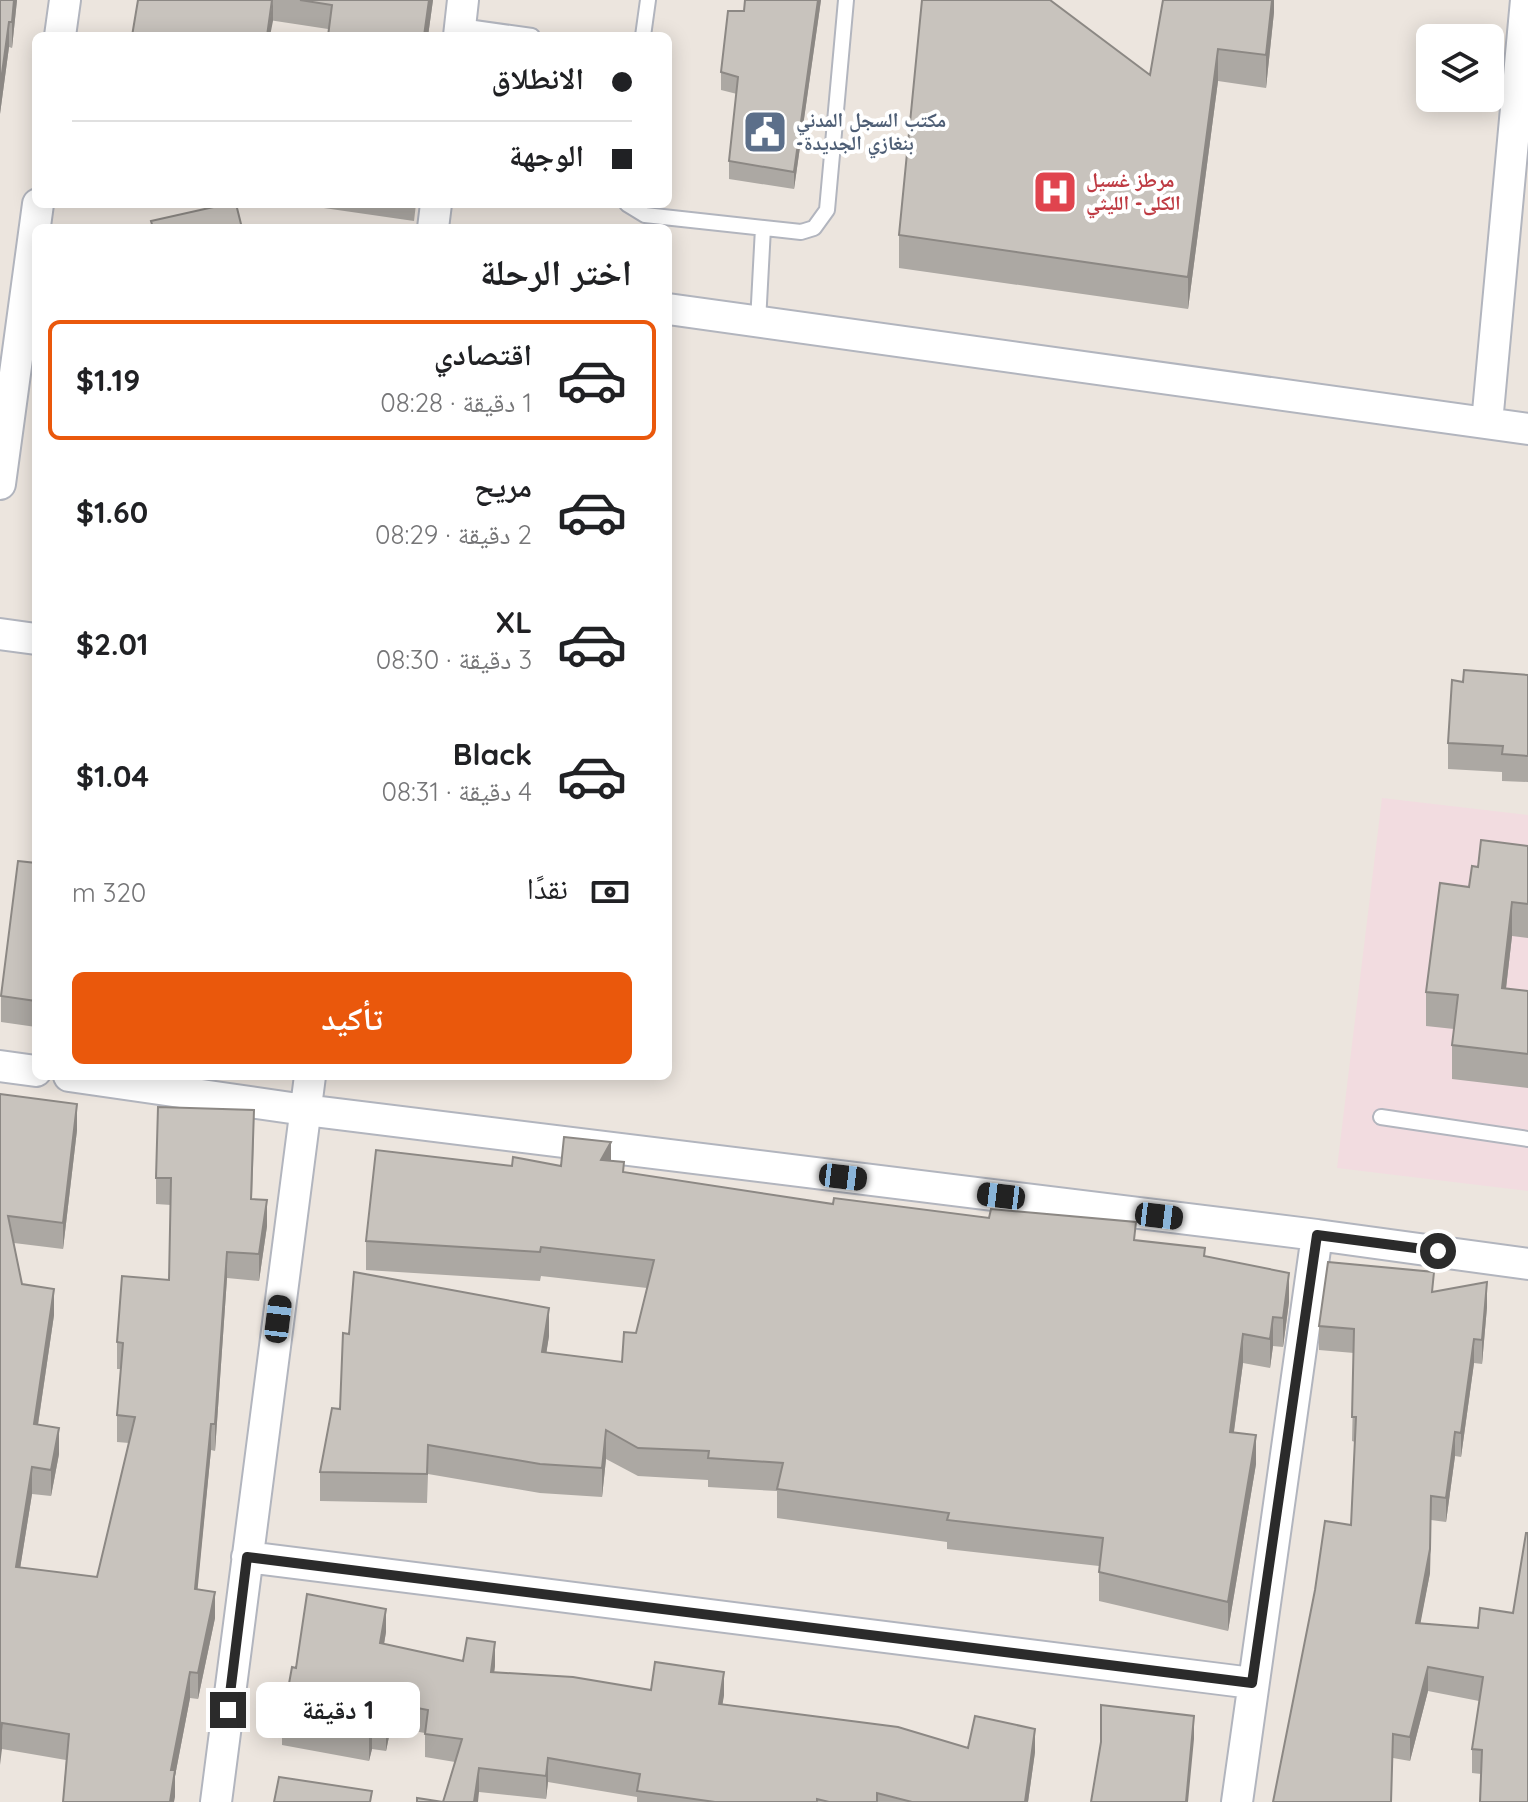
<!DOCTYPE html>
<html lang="ar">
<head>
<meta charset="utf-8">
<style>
	body { margin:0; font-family:Quicksand,"Noto Naskh Arabic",sans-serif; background:#f6f6f6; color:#202124; direction:rtl; height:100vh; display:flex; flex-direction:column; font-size:30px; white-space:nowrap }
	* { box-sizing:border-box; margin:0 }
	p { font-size:26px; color:#757577 }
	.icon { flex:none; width:44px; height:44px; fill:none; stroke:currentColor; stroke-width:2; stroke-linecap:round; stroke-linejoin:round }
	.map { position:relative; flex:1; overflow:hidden; direction:ltr }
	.panel { position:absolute; left:32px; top:224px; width:640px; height:856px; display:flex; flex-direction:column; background:#fff; border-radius:12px; box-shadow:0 4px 20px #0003; direction:rtl }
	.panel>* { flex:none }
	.guide { position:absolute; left:32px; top:32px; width:640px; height:176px; border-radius:12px; box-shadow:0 4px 20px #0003; direction:rtl; display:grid; align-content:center; height:176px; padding:0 40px; background:#fff }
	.buttons { position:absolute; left:1416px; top:24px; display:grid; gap:16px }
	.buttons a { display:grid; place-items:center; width:88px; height:88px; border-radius:12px; background:#fff; box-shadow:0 4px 20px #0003; font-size:40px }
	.end { position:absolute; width:36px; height:36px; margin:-18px; border:10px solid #2b2b2b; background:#fff; box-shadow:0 0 0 4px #fff }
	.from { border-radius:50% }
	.bubble { position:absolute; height:56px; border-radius:12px; background:#fff; box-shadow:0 4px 20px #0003; font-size:26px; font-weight:700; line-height:56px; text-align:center; direction:rtl }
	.car { position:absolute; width:24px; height:48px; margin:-24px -12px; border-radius:10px; box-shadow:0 0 6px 2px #0007; background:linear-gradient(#222 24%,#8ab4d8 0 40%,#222 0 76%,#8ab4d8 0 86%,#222 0) }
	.guide b { display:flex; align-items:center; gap:28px; height:76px; font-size:30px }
	.guide b+b { border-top:2px solid #e0e0e0 }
	.guide i { width:20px; height:20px; background:#202124 }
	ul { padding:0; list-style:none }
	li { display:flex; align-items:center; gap:24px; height:120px; margin:0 16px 12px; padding:0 24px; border:4px solid transparent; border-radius:12px }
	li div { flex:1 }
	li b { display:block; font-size:30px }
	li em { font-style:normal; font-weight:700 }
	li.on { border-color:#ea580c }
	li>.icon { width:72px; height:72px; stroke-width:1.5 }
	h2 { padding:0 40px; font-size:36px; line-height:96px }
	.pay { display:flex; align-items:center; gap:20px; height:88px; padding:0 40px; font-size:30px }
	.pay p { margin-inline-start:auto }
	.action { display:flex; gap:16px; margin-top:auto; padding:16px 40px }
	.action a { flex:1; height:92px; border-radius:12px; background:#ea580c; color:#fff; font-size:32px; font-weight:700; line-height:92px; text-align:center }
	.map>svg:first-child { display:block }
</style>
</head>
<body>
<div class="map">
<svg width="1528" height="1802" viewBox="0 0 1528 1802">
	<rect width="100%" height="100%" fill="#ece5de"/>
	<!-- medical -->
	<path fill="#f2dce0" d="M1382 798 1528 815V1191L1337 1168Z"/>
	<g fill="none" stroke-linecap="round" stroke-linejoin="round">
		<!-- lane casing -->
		<g stroke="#b2b5be" stroke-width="18">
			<path id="lane" d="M460 26 532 36
				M643 36 648 0
				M627 204 645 215 801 232 814 228 827 210 846 0
				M758 322 763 228
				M1381 1117 1528 1139"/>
		</g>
		<!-- street casing -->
		<g stroke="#b2b5be" stroke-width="34">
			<path id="street" d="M60 36 65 0
				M459 36 463 0
				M433 228 436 204
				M668 309 1528 429
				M1487 423 1526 0
				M0 484 38 204
				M0 634 36 639
				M0 1066 36 1071
				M69 1076 305 1110 1317 1235 1237 1802
				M1317 1235 1528 1264
				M247 1557 1252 1683
				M216 1802 310 1076"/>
		</g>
		<!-- lane -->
		<use href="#lane" stroke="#fff" stroke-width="14"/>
		<!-- street -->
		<use href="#street" stroke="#fff" stroke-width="30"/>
	</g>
	<!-- wall -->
	<path fill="#aca8a3" d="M0 0H17L12 48 9 47 0 114Z
		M137 0H433L428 36 328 29Z
		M745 0H821L794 189 729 179V161L737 94 721 90V72L744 11Z
		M1274 0V12L1266 88 1218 81 1188 309 899 268V235Z
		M296 204H416L414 221Z
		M1528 675V782L1502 781V772L1448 769V743L1463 682Z
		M1528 846V938L1512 936 1506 989 1528 991V1088L1452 1079V1045L1454 1029 1426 1026V992L1478 867Z
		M36 863V1027L1 1022V996Z
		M0 1094 77 1130 63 1249 14 1243 22 1284 54 1315 38 1425 59 1454 51 1496 32 1494 20 1568 97 1577 129 1443 117 1442V1415L121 1369H117V1342L169 1280 171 1205 156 1204V1178L254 1136 252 1199 267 1226 259 1281 227 1278 215 1451 211 1450 197 1589 215 1618 198 1699 190 1698 175 1776 174 1802H63L66 1760 2 1749Z
		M611 1161 624 1172 833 1204 1136 1240 1205 1256 1289 1302 1283 1347 1273 1346 1270 1368 1243 1363 1234 1432 1256 1464 1228 1631 1099 1601V1566L947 1549V1542L777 1518V1491L708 1487V1480L638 1476 606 1459 602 1497 540 1493 428 1474 427 1503 320 1501V1472L340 1409 349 1334 549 1336 546 1353 622 1362 636 1333 647 1288 541 1276 540 1281 366 1270V1241L512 1166H561Z
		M1434 1291 1487 1307 1482 1364 1474 1363 1461 1457 1455 1456 1446 1522 1431 1520 1430 1573 1420 1623 1478 1628 1528 1802 1481 1774 1472 1773V1749L1479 1701 1428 1691 1410 1761 1393 1758 1351 1525 1355 1442 1352 1441 1354 1353 1319 1350V1326Z
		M386 1632 384 1644 463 1661 495 1666 494 1672 651 1690 724 1695 722 1704 968 1748 1035 1752 1028 1802H637V1797L548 1782 546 1799 479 1792 443 1802 455 1762 425 1757V1733L391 1727 386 1751 372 1749 369 1761 282 1745V1722L296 1668Z"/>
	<!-- shaded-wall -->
	<path fill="#8c8884" d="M14 0H17L12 48V22Z
		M273 0V21L270 36H267Z
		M429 0H433L428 36H424Z
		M818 0H821L794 189V172Z
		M1272 0H1274V12L1266 88V55Z
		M9 22V47L0 114V88Z
		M1218 49V81L1188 309V277Z
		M1512 902V936L1502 1022V988Z
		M77 1104V1130L63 1249V1223Z
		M611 1142V1171L601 1160Z
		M267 1200V1226L259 1281V1254Z
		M227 1252V1278L215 1451V1424Z
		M1289 1273V1302L1283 1347V1318Z
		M1487 1282V1307L1482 1364V1340Z
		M54 1289V1315L34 1451V1424Z
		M549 1308V1336L542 1381V1352Z
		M1273 1317V1346L1270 1368V1339Z
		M1243 1334V1363L1230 1460V1432Z
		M1474 1339V1363L1461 1457V1433Z
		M211 1424V1450L195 1616V1589Z
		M59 1428V1454L51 1496V1470Z
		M606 1430V1459L602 1497V1468Z
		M1455 1432V1456L1446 1522V1498Z
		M1256 1435V1464L1228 1631V1602Z
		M32 1467V1494L16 1594V1567Z
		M1431 1520 1430 1573 1416 1647V1623Z
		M215 1592V1618L198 1699V1673Z
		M386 1609V1632L380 1667V1643Z
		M495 1642V1666L491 1695V1672Z
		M1428 1667V1691L1410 1761V1737Z
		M190 1672V1698L175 1776V1797L174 1802H170L171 1770Z
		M724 1672V1695L719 1727V1704Z
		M391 1703V1727L386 1751V1728Z
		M1194 1716V1739L1188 1802H1186Z
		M2 1723V1749L0 1765V1739Z
		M372 1726V1749L369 1761V1737Z
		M1035 1729V1752L1028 1802H1025Z
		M548 1758V1782L546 1799V1776Z
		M479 1768V1792L478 1802H474Z"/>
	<!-- building -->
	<path fill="#c8c3bd" stroke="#8c8884" stroke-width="2" d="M0 0H14L12 22H9L0 88Z
		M138 0H272L267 36H132Z
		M300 0H429L424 36H328L332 5Z
		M745 0H818L794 172 729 161 738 77 721 72 728 11H744Z
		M922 0H1050L1150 75 1163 0H1272L1266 55 1218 49 1188 277 899 235Z
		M227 204H236L242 228H153L151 221Z
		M1464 670 1528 675V756L1502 754 1503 746 1448 743 1452 680 1463 682Z
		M1481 840 1528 846V904L1512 902 1502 988 1528 991V1054L1452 1045 1458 995 1426 992 1440 883 1469 887 1472 866 1478 867Z
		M18 861 36 863V1001L1 996Z
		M0 1094 77 1104 63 1223 8 1216 22 1284 54 1289 34 1424 59 1428 51 1470 32 1467 16 1567 97 1577 135 1417 117 1415 123 1343 117 1342 122 1276 169 1280 171 1178H156L158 1107 254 1110 251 1199 267 1200 259 1254 227 1252 215 1424H211L195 1589 215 1592 198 1673 190 1672 171 1770H175L170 1802H63L69 1734 2 1723 0 1739Z
		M564 1137 611 1142 601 1160 624 1162 623 1172 833 1204 834 1198 989 1218 991 1209 1136 1222 1134 1240 1205 1248 1204 1256 1289 1273 1283 1318 1273 1317 1270 1339 1243 1334 1230 1432 1256 1435 1228 1602 1099 1572 1103 1538 947 1520 949 1513 777 1489 783 1463 708 1458 709 1451 638 1448 606 1430 602 1468 540 1464 428 1445 427 1474 320 1472 332 1408 340 1409 343 1333 349 1334 354 1272 549 1308 542 1352 622 1362 624 1332 636 1333 654 1260 541 1247 540 1252 366 1241 376 1150 512 1166 513 1157 561 1166Z
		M1328 1262 1434 1272 1432 1292 1487 1282 1482 1340 1474 1339 1461 1433 1455 1432 1446 1498 1431 1496 1430 1549 1416 1623 1478 1628 1480 1608 1513 1613 1526 1533H1528V1802H1480L1482 1750 1472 1749 1483 1677 1428 1667 1410 1737 1393 1734 1391 1802H1273L1315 1590 1325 1521 1351 1525 1356 1417H1352L1354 1329 1319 1326Z
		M307 1594 386 1609 380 1643 463 1661 467 1638 495 1642 491 1672 573 1677 651 1690 655 1662 724 1672 719 1704 898 1727 968 1748 975 1716 1035 1729 1025 1802H912L877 1793V1802H829L817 1799V1802H715L637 1791 640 1774 548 1758 546 1776 479 1768 474 1802H417V1798L443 1802 462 1739 425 1734 428 1710 391 1703 386 1728 372 1726 369 1737 282 1722 292 1667 296 1668Z
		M1101 1705 1194 1716 1186 1802H1091L1101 1742Z
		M279 1777 372 1791 370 1802H274Z"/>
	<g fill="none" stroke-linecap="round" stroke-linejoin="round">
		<!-- route -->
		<path stroke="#2b2b2b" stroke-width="10" d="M228 1710 247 1557 1252 1683 1317 1235 1438 1251"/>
	</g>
	<!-- icons -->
	<defs>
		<g id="civic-square" transform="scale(2.3)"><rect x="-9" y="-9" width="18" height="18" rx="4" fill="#5c6f8a" stroke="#fff"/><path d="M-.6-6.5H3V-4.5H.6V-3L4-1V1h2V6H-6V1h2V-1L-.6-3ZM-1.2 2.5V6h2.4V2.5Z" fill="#fff"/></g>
		<g id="hospital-square" transform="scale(2.3)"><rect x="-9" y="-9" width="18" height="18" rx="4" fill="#e0444e" stroke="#fff"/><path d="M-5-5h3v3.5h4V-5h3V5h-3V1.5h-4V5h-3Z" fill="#fff"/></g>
	</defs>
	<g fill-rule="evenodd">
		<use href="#civic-square" x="765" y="132"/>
		<use href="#hospital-square" x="1055" y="192"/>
	</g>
	<g text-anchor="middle" stroke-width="8" stroke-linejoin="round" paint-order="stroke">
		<!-- service labels -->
		<g font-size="20" font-weight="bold" fill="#4e5e75" stroke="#fff" text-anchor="start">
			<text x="796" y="127">مكتب السجل المدني<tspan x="796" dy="23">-بنغازي الجديدة</tspan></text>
		</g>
		<!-- health labels -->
		<g font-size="20" font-weight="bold" fill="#be3a42" stroke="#fff" text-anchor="start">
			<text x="1086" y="187">مرطز غسيل<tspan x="1086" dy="23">الكلى- الليثي</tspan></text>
		</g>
	</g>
</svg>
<div class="buttons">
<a><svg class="icon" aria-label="layers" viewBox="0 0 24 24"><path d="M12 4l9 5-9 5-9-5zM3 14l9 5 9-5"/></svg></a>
</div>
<i class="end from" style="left:1438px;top:1251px"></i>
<i class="end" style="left:228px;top:1710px"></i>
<div class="bubble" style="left:256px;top:1682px;width:164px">1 دقيقة</div>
<i class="car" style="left:843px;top:1177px;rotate:97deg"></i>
<i class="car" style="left:1001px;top:1196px;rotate:277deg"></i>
<i class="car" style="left:1159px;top:1216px;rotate:97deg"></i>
<i class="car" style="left:278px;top:1319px;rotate:7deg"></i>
<div class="guide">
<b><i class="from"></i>الانطلاق</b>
<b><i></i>الوجهة</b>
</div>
<section class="panel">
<h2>اختر الرحلة</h2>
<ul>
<li class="on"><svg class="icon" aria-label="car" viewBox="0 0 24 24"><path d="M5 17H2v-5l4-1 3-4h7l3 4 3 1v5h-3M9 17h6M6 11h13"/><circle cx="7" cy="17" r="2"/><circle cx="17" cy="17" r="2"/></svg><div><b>اقتصادي</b><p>1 دقيقة · 08:28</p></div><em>$1.19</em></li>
<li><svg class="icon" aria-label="car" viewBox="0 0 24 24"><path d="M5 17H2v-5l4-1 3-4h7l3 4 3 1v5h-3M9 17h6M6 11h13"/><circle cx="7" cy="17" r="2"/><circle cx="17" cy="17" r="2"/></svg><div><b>مريح</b><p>2 دقيقة · 08:29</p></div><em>$1.60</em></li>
<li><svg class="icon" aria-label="car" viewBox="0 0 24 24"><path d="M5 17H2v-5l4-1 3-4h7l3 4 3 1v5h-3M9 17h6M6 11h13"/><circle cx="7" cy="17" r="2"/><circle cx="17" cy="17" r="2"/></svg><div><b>XL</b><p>3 دقيقة · 08:30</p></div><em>$2.01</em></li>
<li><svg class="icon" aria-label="car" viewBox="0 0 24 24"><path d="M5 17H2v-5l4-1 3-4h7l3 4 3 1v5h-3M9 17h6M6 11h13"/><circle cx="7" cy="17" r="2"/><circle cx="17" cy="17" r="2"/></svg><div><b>Black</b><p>4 دقيقة · 08:31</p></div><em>$1.04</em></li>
</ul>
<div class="pay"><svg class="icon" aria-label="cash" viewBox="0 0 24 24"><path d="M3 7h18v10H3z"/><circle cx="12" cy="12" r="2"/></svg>نقدًا<p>320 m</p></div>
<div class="action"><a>تأكيد</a></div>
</section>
</div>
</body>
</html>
